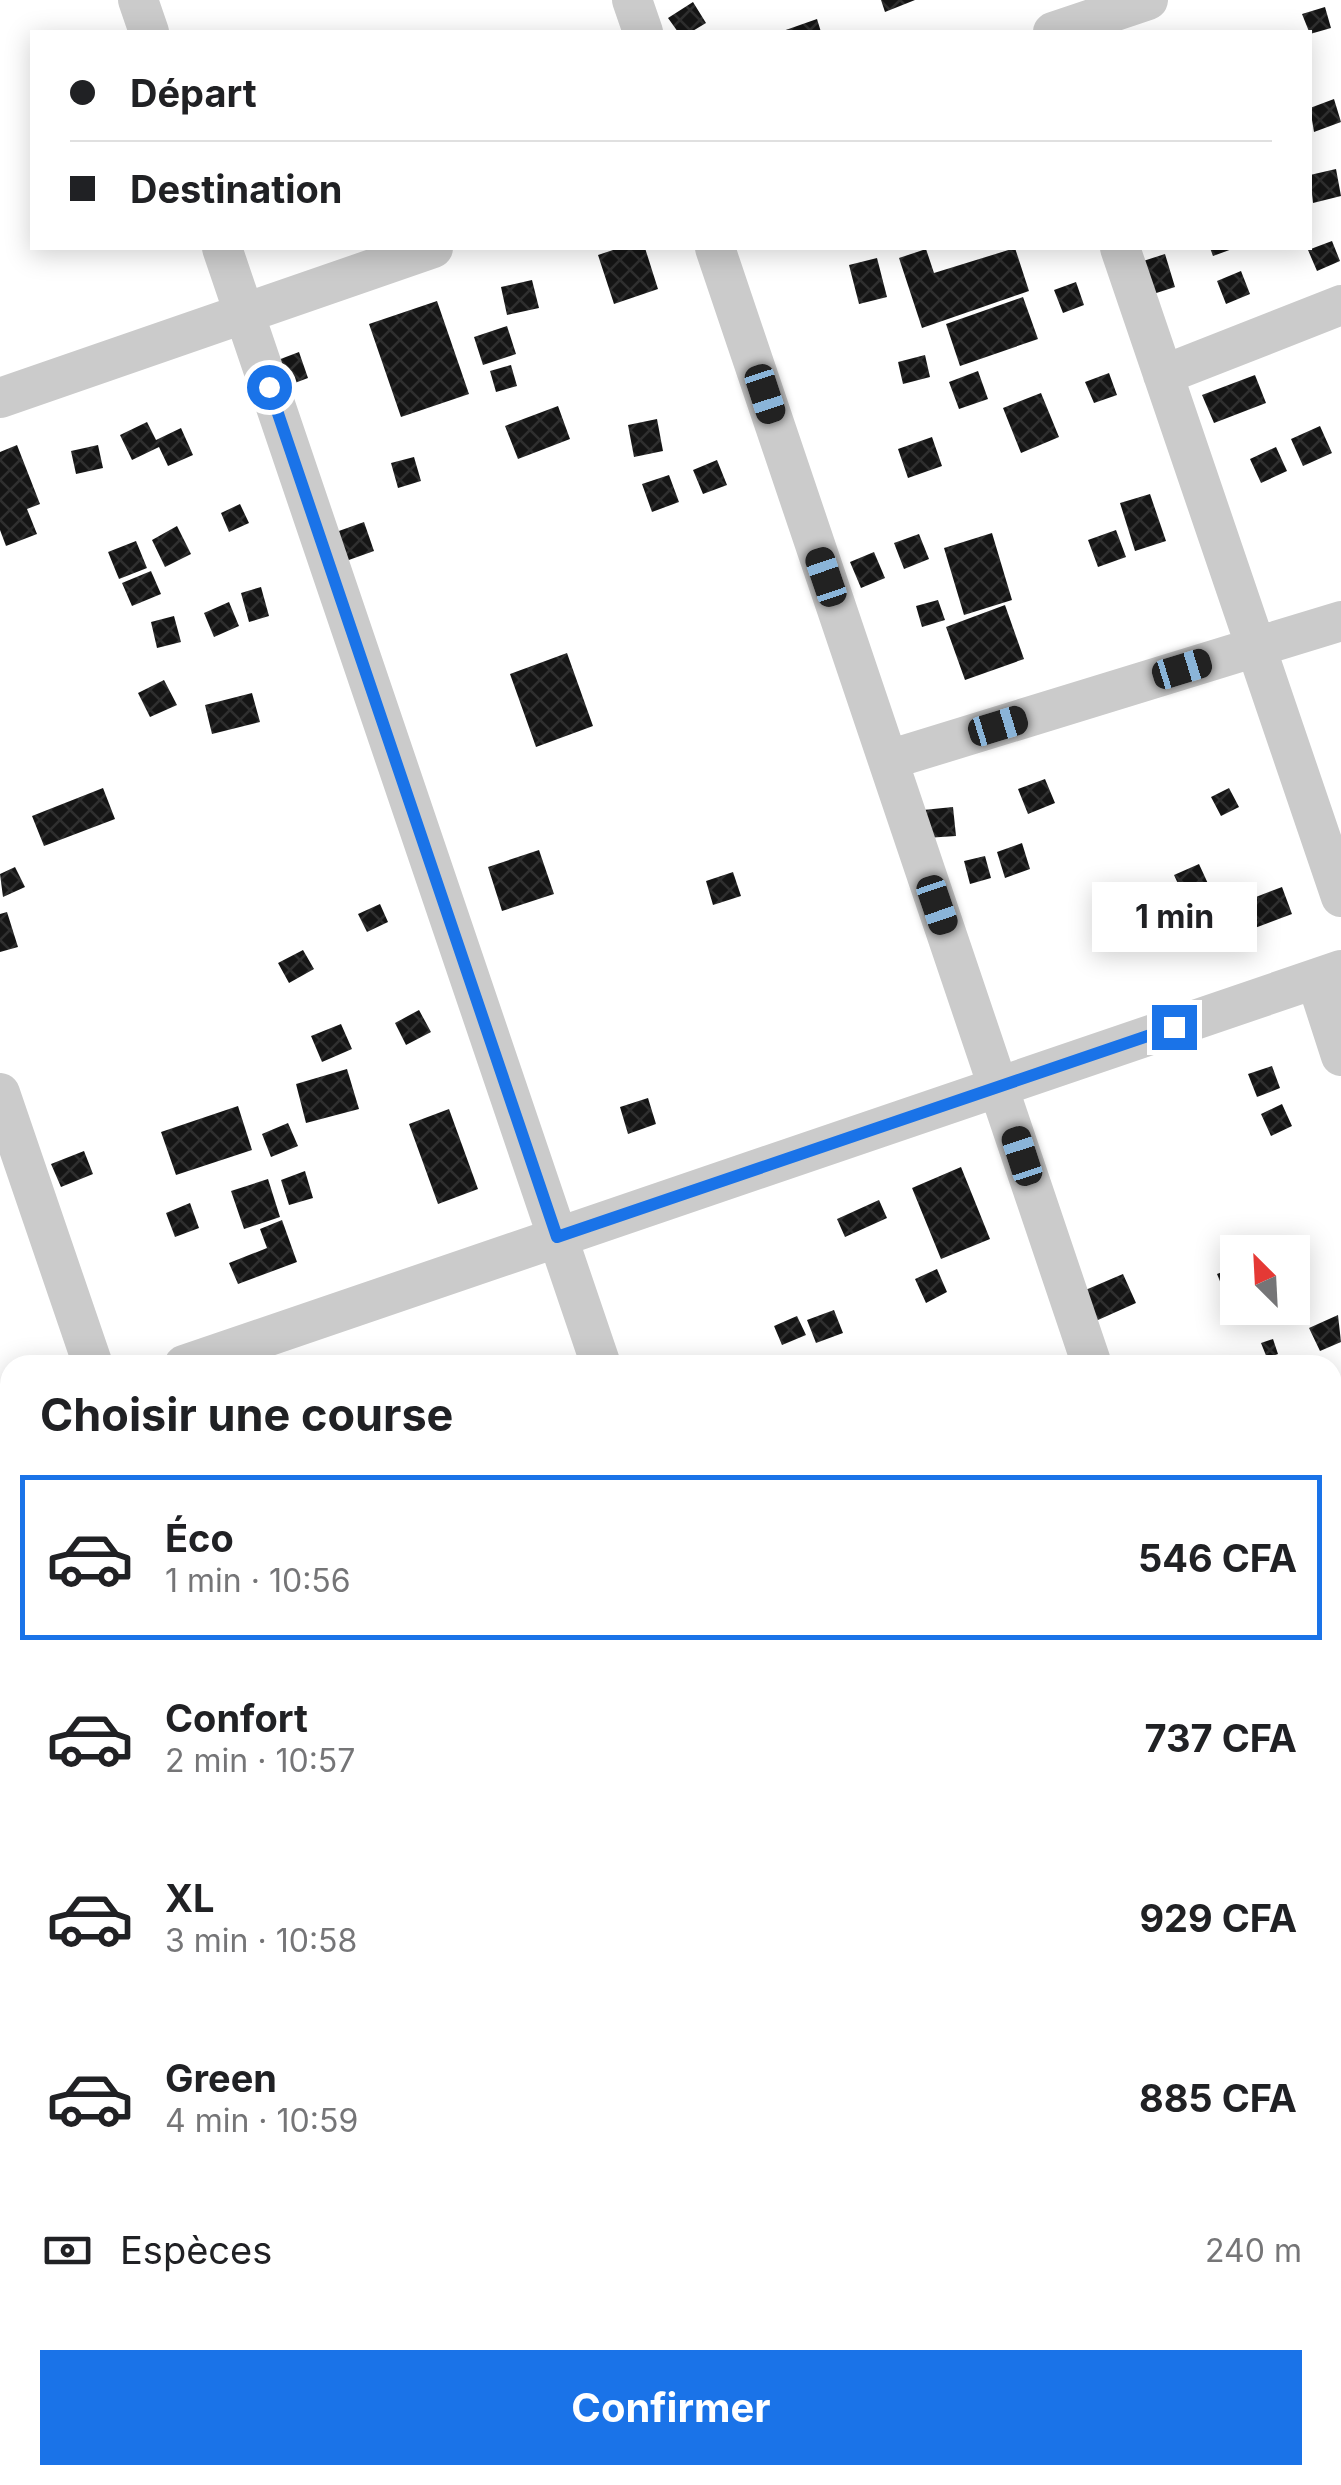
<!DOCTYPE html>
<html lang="fr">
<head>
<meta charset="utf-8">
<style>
	body { margin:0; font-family:Inter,sans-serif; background:#f2f2f2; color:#202124; height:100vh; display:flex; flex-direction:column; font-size:38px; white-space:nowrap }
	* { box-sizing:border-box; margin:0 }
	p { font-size:32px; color:#757577 }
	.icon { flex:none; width:55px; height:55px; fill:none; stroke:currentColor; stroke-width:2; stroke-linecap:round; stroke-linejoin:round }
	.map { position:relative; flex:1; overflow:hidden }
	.panel { position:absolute; left:0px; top:1355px; width:1342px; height:1130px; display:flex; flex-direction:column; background:#fff; border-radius:30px 30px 0 0; box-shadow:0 5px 25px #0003 }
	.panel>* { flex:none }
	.banner { position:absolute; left:30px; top:30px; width:1282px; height:220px; border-radius:0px; box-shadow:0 5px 25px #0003; display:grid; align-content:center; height:220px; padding:0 40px; background:#fff }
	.needle { width:65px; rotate:336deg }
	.fabs { position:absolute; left:1220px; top:1235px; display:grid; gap:20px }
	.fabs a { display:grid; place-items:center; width:90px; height:90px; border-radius:0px; background:#fff; box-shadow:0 5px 25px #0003; font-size:50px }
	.end { position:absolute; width:45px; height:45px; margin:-22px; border:12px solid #1a73e8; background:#fff; box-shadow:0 0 0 5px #fff }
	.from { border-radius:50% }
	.bubble { position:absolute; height:70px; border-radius:0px; background:#fff; box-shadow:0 5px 25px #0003; font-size:32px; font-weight:700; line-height:70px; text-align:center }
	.car { position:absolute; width:30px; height:60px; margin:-30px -15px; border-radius:12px; box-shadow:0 0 8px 2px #0007; background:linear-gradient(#222 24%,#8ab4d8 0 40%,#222 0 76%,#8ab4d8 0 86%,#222 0) }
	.banner b { display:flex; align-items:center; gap:35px; height:95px; font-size:38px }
	.banner b+b { border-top:2px solid #e0e0e0 }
	.banner i { width:25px; height:25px; background:#202124 }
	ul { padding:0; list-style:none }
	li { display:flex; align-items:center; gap:30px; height:165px; margin:0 20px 15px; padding:0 20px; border:5px solid transparent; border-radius:0px }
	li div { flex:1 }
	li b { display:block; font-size:38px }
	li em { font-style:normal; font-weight:700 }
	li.selected { border-color:#1a73e8 }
	li>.icon { width:90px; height:90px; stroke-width:1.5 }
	h2 { padding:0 40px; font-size:45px; line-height:120px }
	.pay { display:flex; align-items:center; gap:25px; height:110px; padding:0 40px; font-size:38px }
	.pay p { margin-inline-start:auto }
	.action { display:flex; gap:20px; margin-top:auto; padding:20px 40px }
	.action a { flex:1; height:115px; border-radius:0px; background:#1a73e8; color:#fff; font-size:40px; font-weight:700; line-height:115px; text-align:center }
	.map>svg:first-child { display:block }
</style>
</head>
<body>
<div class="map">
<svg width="1341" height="2485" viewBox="0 0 1341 2485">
	<defs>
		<pattern id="building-cross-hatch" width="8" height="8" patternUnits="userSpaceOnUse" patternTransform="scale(2.5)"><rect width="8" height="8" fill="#151515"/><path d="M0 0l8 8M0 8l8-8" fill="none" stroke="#2f2f2f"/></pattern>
	</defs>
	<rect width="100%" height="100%" fill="#fff"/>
	<!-- building -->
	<path fill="url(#building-cross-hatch)" d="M881 0H915L885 12Z
		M693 2 706 23 691 32H678L668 18Z
		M1325 7 1331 28 1310 34 1302 14Z
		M817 19 821 32H780Z
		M1334 99 1341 122 1314 132 1310 108Z
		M1336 169 1341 196 1313 203 1310 175Z
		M1332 241 1340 261 1317 271 1308 250Z
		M619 248H645L658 289 614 304 598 255Z
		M1015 248 1029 291 922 328 899 258 926 249 934 273Z
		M1210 248H1235L1213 256Z
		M1165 254 1175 287 1147 296 1137 263Z
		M877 258 887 297 859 304 849 265Z
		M1241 271 1250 294 1226 304 1217 281Z
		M532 280 539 308 507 315 501 287Z
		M1076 282 1084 305 1063 313 1054 290Z
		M1023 297 1038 339 960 366 946 324Z
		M437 301 469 394 401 417 369 324Z
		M507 326 516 354 483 365 474 337Z
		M299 352 308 378 279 389 270 363Z
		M925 355 930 377 903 384 898 362Z
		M511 365 517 386 496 392 490 371Z
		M978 371 988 399 959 409 949 382Z
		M1109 373 1117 395 1094 403 1085 382Z
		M1255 375 1266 403 1214 423 1202 395Z
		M1041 393 1059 437 1021 453 1003 408Z
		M558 406 570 439 518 459 505 426Z
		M657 419 663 451 634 457 628 425Z
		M147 422 156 440 181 428 193 455 168 466 159 447 132 460 120 435Z
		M1320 426 1332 453 1303 466 1291 439Z
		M932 437 942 466 908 478 898 449Z
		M17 445 40 504 27 509 37 534 6 546 0 530V452Z
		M98 445 103 468 76 474 71 451Z
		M1276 447 1287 471 1261 483 1250 459Z
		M414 457 421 481 398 488 391 463Z
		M717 460 727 485 703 494 693 470Z
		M669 475 679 502 652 512 642 484Z
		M1150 494 1166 541 1135 551 1120 503Z
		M240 504 249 523 229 532 221 513Z
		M364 522 374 551 346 561 336 532Z
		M177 526 191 554 165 567 152 540Z
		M1116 530 1126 557 1098 567 1088 540Z
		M992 533 1012 600 964 615 944 548Z
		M919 534 929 559 904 569 894 543Z
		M136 541 147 568 119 579 108 552Z
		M874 552 885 578 861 588 850 562Z
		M151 571 161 594 132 606 122 583Z
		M261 587 269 616 249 622 241 593Z
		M938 600 945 620 922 627 916 606Z
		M229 602 239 626 214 637 204 613Z
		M1005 605 1024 659 965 680 946 627Z
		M174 616 181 642 157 648 151 622Z
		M567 653 593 726 536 747 510 674Z
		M164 680 177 705 150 717 138 693Z
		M252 693 260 722 212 734 205 705Z
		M1045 779 1055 803 1028 814 1018 789Z
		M103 788 115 819 44 846 32 816Z
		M1229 788 1239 807 1221 816 1211 797Z
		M953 807 956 836 926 838 923 810Z
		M1022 843 1030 869 1005 878 997 852Z
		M539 850 554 894 502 911 488 867Z
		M985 856 991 878 970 884 964 861Z
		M1199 864 1210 888 1185 899 1174 875Z
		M15 867 25 887 3 897 0 874Z
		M733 872 741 896 713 905 706 881Z
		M1282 887 1292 914 1239 934 1230 907Z
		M380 904 388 922 367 932 358 914Z
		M7 912 18 947 0 952V914Z
		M303 950 314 969 289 983 278 963Z
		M419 1010 431 1032 406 1045 395 1023Z
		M341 1024 352 1049 322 1062 311 1036Z
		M1272 1066 1280 1088 1257 1097 1248 1074Z
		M347 1069 359 1109 306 1123 296 1084Z
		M648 1098 656 1124 628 1134 620 1107Z
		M1282 1104 1292 1126 1271 1136 1261 1114Z
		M238 1106 252 1150 176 1175 161 1132Z
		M449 1109 478 1189 438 1204 409 1124Z
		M288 1123 298 1146 271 1157 262 1134Z
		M84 1151 93 1174 61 1187 51 1164Z
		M961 1167 990 1239 941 1259 912 1188Z
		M305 1171 313 1198 289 1205 281 1180Z
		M268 1179 280 1217 244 1229 231 1191Z
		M879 1200 887 1218 845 1237 837 1219Z
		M190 1203 199 1228 175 1237 166 1213Z
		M282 1220 297 1262 238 1284 229 1263 267 1248 260 1229Z
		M1238 1266V1303L1230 1306 1217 1274Z
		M937 1269 947 1292 926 1303 915 1279Z
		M1123 1274 1136 1303 1089 1324 1076 1294Z
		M834 1310 843 1333 816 1343 807 1320Z
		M1338 1315 1341 1342 1320 1351 1309 1328Z
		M797 1316 806 1335 782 1345 774 1326Z
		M1273 1339 1278 1354 1267 1358 1261 1343Z
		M1341 1418V1447L1332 1451V1421Z
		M1336 1460 1341 1490 1332 1493V1461Z
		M1332 1977 1341 1996 1332 2001Z
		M1337 2333 1341 2381 1332 2384V2335Z
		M103 2475H128L131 2481 108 2485Z
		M284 2475H344L346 2480 333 2485H288Z
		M1143 2475H1192L1196 2485H1147Z"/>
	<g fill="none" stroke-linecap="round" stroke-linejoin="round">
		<!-- street -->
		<path stroke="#cbcbcb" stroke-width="40" d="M138 0 149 32
			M632 0 643 32
			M1053 32 1148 0
			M222 248 601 1365
			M715 248 1092 1365
			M1120 248 1341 897
			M1163 375 1341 305
			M0 398 433 248
			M888 760 1341 621
			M1316 979 1341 1056
			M0 1093 93 1365
			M184 1365 1341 970
			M0 1428 10 1424
			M1332 1893 1341 1890
			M1332 2078 1341 2103
			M0 2350 10 2346
			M976 2475 980 2485"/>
	</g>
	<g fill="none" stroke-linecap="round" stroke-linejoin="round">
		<!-- route -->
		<path stroke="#1a73e8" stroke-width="12" d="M269 387 557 1237 1174 1027"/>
	</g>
</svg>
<div class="fabs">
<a><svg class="needle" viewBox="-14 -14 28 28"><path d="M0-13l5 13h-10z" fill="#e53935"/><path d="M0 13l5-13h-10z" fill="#757577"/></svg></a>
</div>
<i class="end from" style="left:269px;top:387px"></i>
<i class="end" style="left:1174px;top:1027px"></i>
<div class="bubble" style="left:1092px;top:882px;width:165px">1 min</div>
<i class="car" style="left:765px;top:394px;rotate:162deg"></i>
<i class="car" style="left:826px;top:577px;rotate:341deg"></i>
<i class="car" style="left:1182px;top:669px;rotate:73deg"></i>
<i class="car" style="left:998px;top:726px;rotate:73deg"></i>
<i class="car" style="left:937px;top:905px;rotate:161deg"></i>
<i class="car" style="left:1022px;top:1156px;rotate:342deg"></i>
<div class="banner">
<b><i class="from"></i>Départ</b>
<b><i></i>Destination</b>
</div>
<section class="panel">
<h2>Choisir une course</h2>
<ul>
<li class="selected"><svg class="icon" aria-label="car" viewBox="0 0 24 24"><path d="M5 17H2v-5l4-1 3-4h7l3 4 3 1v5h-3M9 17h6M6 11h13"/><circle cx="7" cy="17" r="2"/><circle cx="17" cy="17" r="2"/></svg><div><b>Éco</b><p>1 min · 10:56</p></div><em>546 CFA</em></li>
<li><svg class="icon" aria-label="car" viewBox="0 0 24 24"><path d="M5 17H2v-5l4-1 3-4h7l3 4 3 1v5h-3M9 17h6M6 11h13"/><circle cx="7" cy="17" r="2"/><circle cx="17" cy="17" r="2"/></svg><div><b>Confort</b><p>2 min · 10:57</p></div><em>737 CFA</em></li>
<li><svg class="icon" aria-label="car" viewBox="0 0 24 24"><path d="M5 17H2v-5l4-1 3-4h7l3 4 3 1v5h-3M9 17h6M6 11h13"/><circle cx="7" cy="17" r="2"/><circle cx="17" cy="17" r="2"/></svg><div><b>XL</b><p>3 min · 10:58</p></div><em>929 CFA</em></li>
<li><svg class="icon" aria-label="car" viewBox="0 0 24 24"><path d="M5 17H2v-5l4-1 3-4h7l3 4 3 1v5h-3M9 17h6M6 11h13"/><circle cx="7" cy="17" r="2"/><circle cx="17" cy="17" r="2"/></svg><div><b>Green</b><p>4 min · 10:59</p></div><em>885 CFA</em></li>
</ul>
<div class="pay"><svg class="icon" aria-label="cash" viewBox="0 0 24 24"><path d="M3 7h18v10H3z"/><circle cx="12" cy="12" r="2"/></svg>Espèces<p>240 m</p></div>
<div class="action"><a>Confirmer</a></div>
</section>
</div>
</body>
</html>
